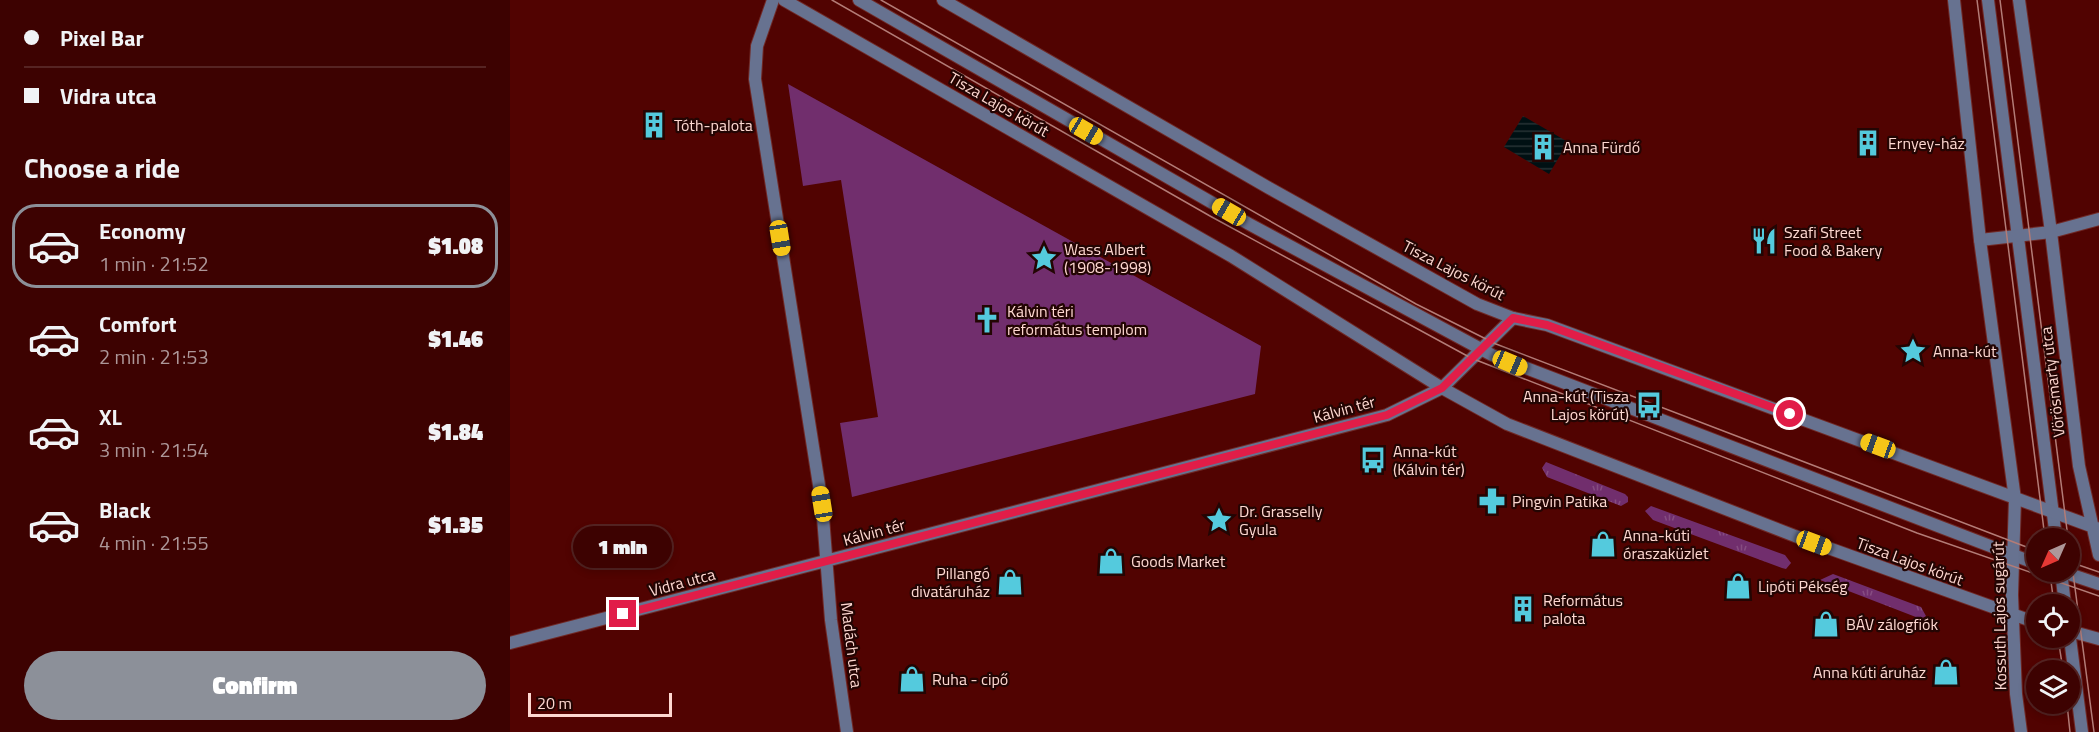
<!DOCTYPE html>
<html lang="en">
<head>
<meta charset="utf-8">
<style>
	body { margin:0; font-family:"Titillium Web",sans-serif; background:#440c0b; color:#f1f3f6; height:100vh; display:flex; flex-direction:column; font-size:22px; white-space:nowrap }
	* { box-sizing:border-box; margin:0 }
	p { font-size:20px; color:#ad9799 }
	.icon { flex:none; width:33px; height:33px; fill:none; stroke:currentColor; stroke-width:2; stroke-linecap:round; stroke-linejoin:round }
	.map { position:relative; flex:1; overflow:hidden }
	.panel { display:flex; flex-direction:column; background:#3d0201; width:510px }
	.panel>* { flex:none }
	.hud { display:grid; align-content:center; height:132px; padding:0 24px; background:#3d0201 }
	.needle { width:39px; rotate:225deg }
	.fabs { position:absolute; left:1516px; top:528px; display:grid; gap:12px }
	.fabs a { display:grid; place-items:center; width:54px; height:54px; border-radius:50%; background:#3d0201; box-shadow:0 3px 9px #0003,0 0 0 2px #562423; font-size:30px }
	.scale { position:absolute; left:18px; bottom:15px; width:144px; box-sizing:border-box; padding-left:6px; border:3px solid #fed8d1; border-top:0; font-size:16px; line-height:21px; white-space:nowrap; color:#fed8d1; -webkit-text-stroke:4px #230503; paint-order:stroke }
	.end { position:absolute; width:27px; height:27px; margin:-14px; border:8px solid #e11d48; background:#fff; box-shadow:0 0 0 3px #fff }
	.from { border-radius:50% }
	.bubble { position:absolute; height:42px; border-radius:21px; background:#3d0201; box-shadow:0 3px 9px #0003,0 0 0 2px #562423; font-size:20px; font-weight:800; line-height:42px; text-align:center }
	.car { position:absolute; width:18px; height:36px; margin:-18px -9px; border-radius:8px; box-shadow:0 0 4px 2px #0007; background:linear-gradient(#f5c518 24%,#345 0 40%,#f5c518 0 76%,#345 0 86%,#f5c518 0) }
	.hud b { display:flex; align-items:center; gap:21px; height:57px; font-size:22px }
	.hud b+b { border-top:2px solid #562423 }
	.hud i { width:15px; height:15px; background:#f1f3f6 }
	ul { padding:0; list-style:none }
	li { display:flex; align-items:center; gap:18px; height:84px; margin:0 12px 9px; padding:0 12px; border:3px solid transparent; border-radius:24px }
	li div { flex:1 }
	li b { display:block; font-size:22px }
	li em { font-style:normal; font-weight:800 }
	li.on { border-color:#8c9099 }
	li>.icon { width:54px; height:54px; stroke-width:1.5 }
	h2 { padding:0 24px; font-size:27px; line-height:72px }
	.action { display:flex; gap:12px; margin-top:auto; padding:12px 24px }
	.action a { flex:1; height:69px; border-radius:36px; background:#8c9099; color:#fff; font-size:24px; font-weight:800; line-height:69px; text-align:center }
	main { display:flex; flex:1; min-height:0 }
	.map>svg:first-child { display:block }
</style>
</head>
<body>
<main>
<section class="panel">
<div class="hud">
<b><i class="from"></i>Pixel Bar</b>
<b><i></i>Vidra utca</b>
</div>
<h2>Choose a ride</h2>
<ul>
<li class="on"><svg class="icon" aria-label="car" viewBox="0 0 24 24"><path d="M5 17H2v-5l4-1 3-4h7l3 4 3 1v5h-3M9 17h6M6 11h13"/><circle cx="7" cy="17" r="2"/><circle cx="17" cy="17" r="2"/></svg><div><b>Economy</b><p>1 min · 21:52</p></div><em>$1.08</em></li>
<li><svg class="icon" aria-label="car" viewBox="0 0 24 24"><path d="M5 17H2v-5l4-1 3-4h7l3 4 3 1v5h-3M9 17h6M6 11h13"/><circle cx="7" cy="17" r="2"/><circle cx="17" cy="17" r="2"/></svg><div><b>Comfort</b><p>2 min · 21:53</p></div><em>$1.46</em></li>
<li><svg class="icon" aria-label="car" viewBox="0 0 24 24"><path d="M5 17H2v-5l4-1 3-4h7l3 4 3 1v5h-3M9 17h6M6 11h13"/><circle cx="7" cy="17" r="2"/><circle cx="17" cy="17" r="2"/></svg><div><b>XL</b><p>3 min · 21:54</p></div><em>$1.84</em></li>
<li><svg class="icon" aria-label="car" viewBox="0 0 24 24"><path d="M5 17H2v-5l4-1 3-4h7l3 4 3 1v5h-3M9 17h6M6 11h13"/><circle cx="7" cy="17" r="2"/><circle cx="17" cy="17" r="2"/></svg><div><b>Black</b><p>4 min · 21:55</p></div><em>$1.35</em></li>
</ul>
<div class="action"><a>Confirm</a></div>
</section>
<div class="map">
<svg width="1589" height="732" viewBox="0 0 1589 732">
	<defs>
		<pattern id="grass-tufts" width="24" height="20" patternUnits="userSpaceOnUse" patternTransform="scale(1.5)"><rect width="24" height="20" fill="#712e6d"/><path d="M3 7l-1-3M5 7V3M7 7l1-3M15 17l-1-3M17 17v-4M19 17l1-3" fill="none" stroke="#864c81"/></pattern>
		<pattern id="water-rules" width="6" height="5" patternUnits="userSpaceOnUse" patternTransform="scale(1.5)"><rect width="6" height="5" fill="#001013"/><path d="M0 2.5h6" fill="none" stroke="#263234"/></pattern>
	</defs>
	<rect width="100%" height="100%" fill="#510301"/>
	<!-- grass -->
	<path fill="url(#grass-tufts)" d="M1036 462 1115 494 1118 497V502L1111 506 1037 477 1032 468Z
		M1141 506 1275 555 1281 563 1276 569 1272 568 1143 520 1135 511Z
		M1323 574 1411 607 1416 616 1411 619 1310 580Z"/>
	<!-- park -->
	<path fill="#712e6d" d="M278 84 751 346 745 394 342 497 330 423 368 417 331 180 293 186Z"/>
	<!-- water -->
	<path fill="url(#water-rules)" d="M1013 116 1058 142 1039 174 994 147Z"/>
	<g fill="none" stroke-linecap="round" stroke-linejoin="round">
		<!-- service casing -->
		<g stroke="#702926" stroke-width="14">
			<path id="service" d="M349 0 739 224 982 355 1527 564
				M1478 0 1546 538
				M1551 572 1555 604
				M1553 572 1589 584
				M1560 638 1572 732"/>
		</g>
		<!-- minor casing -->
		<g stroke="#702926" stroke-width="14">
			<path id="minor" d="M263 0 247 46 245 79 312 504 321 620 337 732
				M1470 240 1541 232 1589 219
				M0 643 877 415 932 388 1003 318"/>
		</g>
		<!-- tertiary casing -->
		<g stroke="#702926" stroke-width="14">
			<path id="tertiary" d="M274 0 721 256 932 388 997 424 1285 536 1527 623
				M433 0 759 188 967 304 1003 318 1037 325 1589 529
				M1444 0 1470 240 1505 499 1502 595 1506 694 1511 732
				M1509 0 1541 232 1569 466 1589 555
				M1560 631 1589 639"/>
		</g>
		<!-- service -->
		<use href="#service" stroke="#677290" stroke-width="12"/>
		<!-- minor -->
		<use href="#minor" stroke="#677290" stroke-width="12"/>
		<!-- tertiary -->
		<use href="#tertiary" stroke="#677290" stroke-width="12"/>
		<!-- tram -->
		<path stroke="#b37c77" stroke-width="1.5" d="M322 0 700 216 961 358 1407 533 1589 596
			M371 0 906 304 986 344 1527 551
			M1467 0 1535 538
			M1490 0 1558 538
			M1560 550 1584 732
			M1560 562 1589 572
			M1540 574 1544 604
			M1548 638 1553 670
			M1557 704 1560 732"/>
	</g>
	<g fill="none" stroke-linecap="round" stroke-linejoin="round">
		<!-- route -->
		<path stroke="#e11d48" stroke-width="8" d="M113 614 877 415 932 388 1003 318 1037 325 1280 414"/>
	</g>
	<!-- icons -->
	<defs>
		<g id="building-bare" transform="scale(2.07)"><path d="M-4-6H4V6H1V3H-1V6H-4ZM-2.5-4.3h1.7v1.8h-1.7ZM.8-4.3h1.7v1.8H.8ZM-2.5-1h1.7V.8h-1.7ZM.8-1h1.7V.8H.8Z" fill="#54cadd" stroke="#230503" stroke-width="2.5" paint-order="stroke"/></g>
		<g id="restaurant-bare" transform="scale(2.07)"><path d="M-5-6h1v4h1v-4h1v4h1v-4h1v5L-1.5 .5V6h-2V.5L-5-1ZM5-6V6H3V1.5H1.5Q1.5-4 5-6Z" fill="#54cadd" stroke="#230503" stroke-width="2.5" paint-order="stroke"/></g>
		<g id="sight-bare" transform="scale(2.07)"><path d="M0-6L1.8-2.2L6-1.7L2.9 1.2L3.7 5.4L0 3.3L-3.7 5.4L-2.9 1.2L-6-1.7L-1.8-2.2Z" fill="#54cadd" stroke="#230503" stroke-width="2.5" paint-order="stroke"/></g>
		<g id="church-bare" transform="scale(2.07)"><path d="M-1.2-6h2.4v3.5h3.3v2.4h-3.3V6h-2.4V-.1h-3.3v-2.4h3.3Z" fill="#54cadd" stroke="#230503" stroke-width="2.5" paint-order="stroke"/></g>
		<g id="bus-bare" transform="scale(2.07)"><path d="M-5-6H5V4H4V6H2V4H-2V6H-4V4H-5ZM-3.5-4V0h7V-4ZM-3.5 1.2v1.5H-2V1.2ZM2 1.2v1.5H3.5V1.2Z" fill="#54cadd" stroke="#230503" stroke-width="2.5" paint-order="stroke"/></g>
		<g id="pharmacy-bare" transform="scale(2.07)"><path d="M-2-6h4v4h4v4h-4v4h-4v-4h-4v-4h4Z" fill="#54cadd" stroke="#230503" stroke-width="2.5" paint-order="stroke"/></g>
		<g id="shop-bare" transform="scale(2.07)"><path d="M-5-2.5h2.3a2.7 3.5 0 0 1 5.4 0H5L5.5 6h-11ZM-1.5-2.5h3a1.5 2.3 0 0 0-3 0Z" fill="#54cadd" stroke="#230503" stroke-width="2.5" paint-order="stroke"/></g>
	</defs>
	<g fill-rule="evenodd">
		<use href="#building-bare" x="144" y="125"/>
		<use href="#building-bare" x="1358" y="143"/>
		<use href="#building-bare" x="1033" y="147"/>
		<use href="#restaurant-bare" x="1254" y="241"/>
		<use href="#sight-bare" x="534" y="258"/>
		<use href="#church-bare" x="477" y="320"/>
		<use href="#sight-bare" x="1403" y="351"/>
		<use href="#bus-bare" x="1139" y="405"/>
		<use href="#bus-bare" x="863" y="460"/>
		<use href="#pharmacy-bare" x="982" y="501"/>
		<use href="#sight-bare" x="709" y="520"/>
		<use href="#shop-bare" x="1093" y="544"/>
		<use href="#shop-bare" x="601" y="561"/>
		<use href="#shop-bare" x="500" y="582"/>
		<use href="#shop-bare" x="1228" y="586"/>
		<use href="#building-bare" x="1013" y="609"/>
		<use href="#shop-bare" x="1316" y="624"/>
		<use href="#shop-bare" x="1436" y="672"/>
		<use href="#shop-bare" x="402" y="679"/>
	</g>
	<g text-anchor="middle" stroke-width="4.5" stroke-linejoin="round" paint-order="stroke">
		<!-- street labels -->
		<g font-size="16" fill="#fed8d1" stroke="#230503">
			<text transform="translate(489 104) rotate(30)" y="6">Tisza Lajos körút</text>
			<text transform="translate(944 270) rotate(27)" y="6">Tisza Lajos körút</text>
			<text transform="translate(1542 382) rotate(-97)" y="6">Vörösmarty utca</text>
			<text transform="translate(834 409) rotate(-15)" y="6">Kálvin tér</text>
			<text transform="translate(364 532) rotate(-15)" y="6">Kálvin tér</text>
			<text transform="translate(1400 561) rotate(20)" y="6">Tisza Lajos körút</text>
			<text transform="translate(172 582) rotate(-15)" y="6">Vidra utca</text>
			<text transform="translate(1489 616) rotate(-91)" y="6">Kossuth Lajos sugárút</text>
			<text transform="translate(342 645) rotate(83)" y="6">Madách utca</text>
		</g>
		<!-- poi labels -->
		<g font-size="16" fill="#fed8d1" stroke="#230503" text-anchor="start">
			<text x="164" y="131">Tóth-palota</text>
			<text x="1378" y="149">Ernyey-ház</text>
			<text x="1053" y="153">Anna Fürdő</text>
			<text x="1274" y="238">Szafi Street<tspan x="1274" dy="18">Food &amp; Bakery</tspan></text>
			<text x="554" y="255">Wass Albert<tspan x="554" dy="18">(1908-1998)</tspan></text>
			<text x="497" y="317">Kálvin téri<tspan x="497" dy="18">református templom</tspan></text>
			<text x="1423" y="357">Anna-kút</text>
			<text x="1119" y="402" text-anchor="end">Anna-kút (Tisza<tspan x="1119" dy="18">Lajos körút)</tspan></text>
			<text x="883" y="457">Anna-kút<tspan x="883" dy="18">(Kálvin tér)</tspan></text>
			<text x="1002" y="507">Pingvin Patika</text>
			<text x="729" y="517">Dr. Grasselly<tspan x="729" dy="18">Gyula</tspan></text>
			<text x="1113" y="541">Anna-kúti<tspan x="1113" dy="18">óraszaküzlet</tspan></text>
			<text x="621" y="567">Goods Market</text>
			<text x="480" y="579" text-anchor="end">Pillangó<tspan x="480" dy="18">divatáruház</tspan></text>
			<text x="1248" y="592">Lipóti Pékség</text>
			<text x="1033" y="606">Református<tspan x="1033" dy="18">palota</tspan></text>
			<text x="1336" y="630">BÁV zálogfiók</text>
			<text x="1416" y="678" text-anchor="end">Anna kúti áruház</text>
			<text x="422" y="685">Ruha - cipő</text>
		</g>
	</g>
</svg>
<div class="fabs">
<a><svg class="needle" viewBox="-14 -14 28 28"><path d="M0-13l5 13h-10z" fill="#e53935"/><path d="M0 13l5-13h-10z" fill="#ad9799"/></svg></a>
<a><svg class="icon" aria-label="locate" viewBox="0 0 24 24"><circle cx="12" cy="12" r="6"/><path d="M12 2v4M12 18v4M2 12h4M18 12h4"/></svg></a>
<a><svg class="icon" aria-label="layers" viewBox="0 0 24 24"><path d="M12 4l9 5-9 5-9-5zM3 14l9 5 9-5"/></svg></a>
</div>
<div class="scale">20 m</div>
<i class="end from" style="left:1280px;top:414px"></i>
<i class="end" style="left:113px;top:614px"></i>
<div class="bubble" style="left:63px;top:526px;width:99px">1 min</div>
<i class="car" style="left:576px;top:131px;rotate:120deg"></i>
<i class="car" style="left:719px;top:212px;rotate:300deg"></i>
<i class="car" style="left:270px;top:238px;rotate:171deg"></i>
<i class="car" style="left:1000px;top:363px;rotate:113deg"></i>
<i class="car" style="left:1368px;top:446px;rotate:290deg"></i>
<i class="car" style="left:312px;top:504px;rotate:351deg"></i>
<i class="car" style="left:1304px;top:543px;rotate:110deg"></i>
</div>
</main>
</body>
</html>
